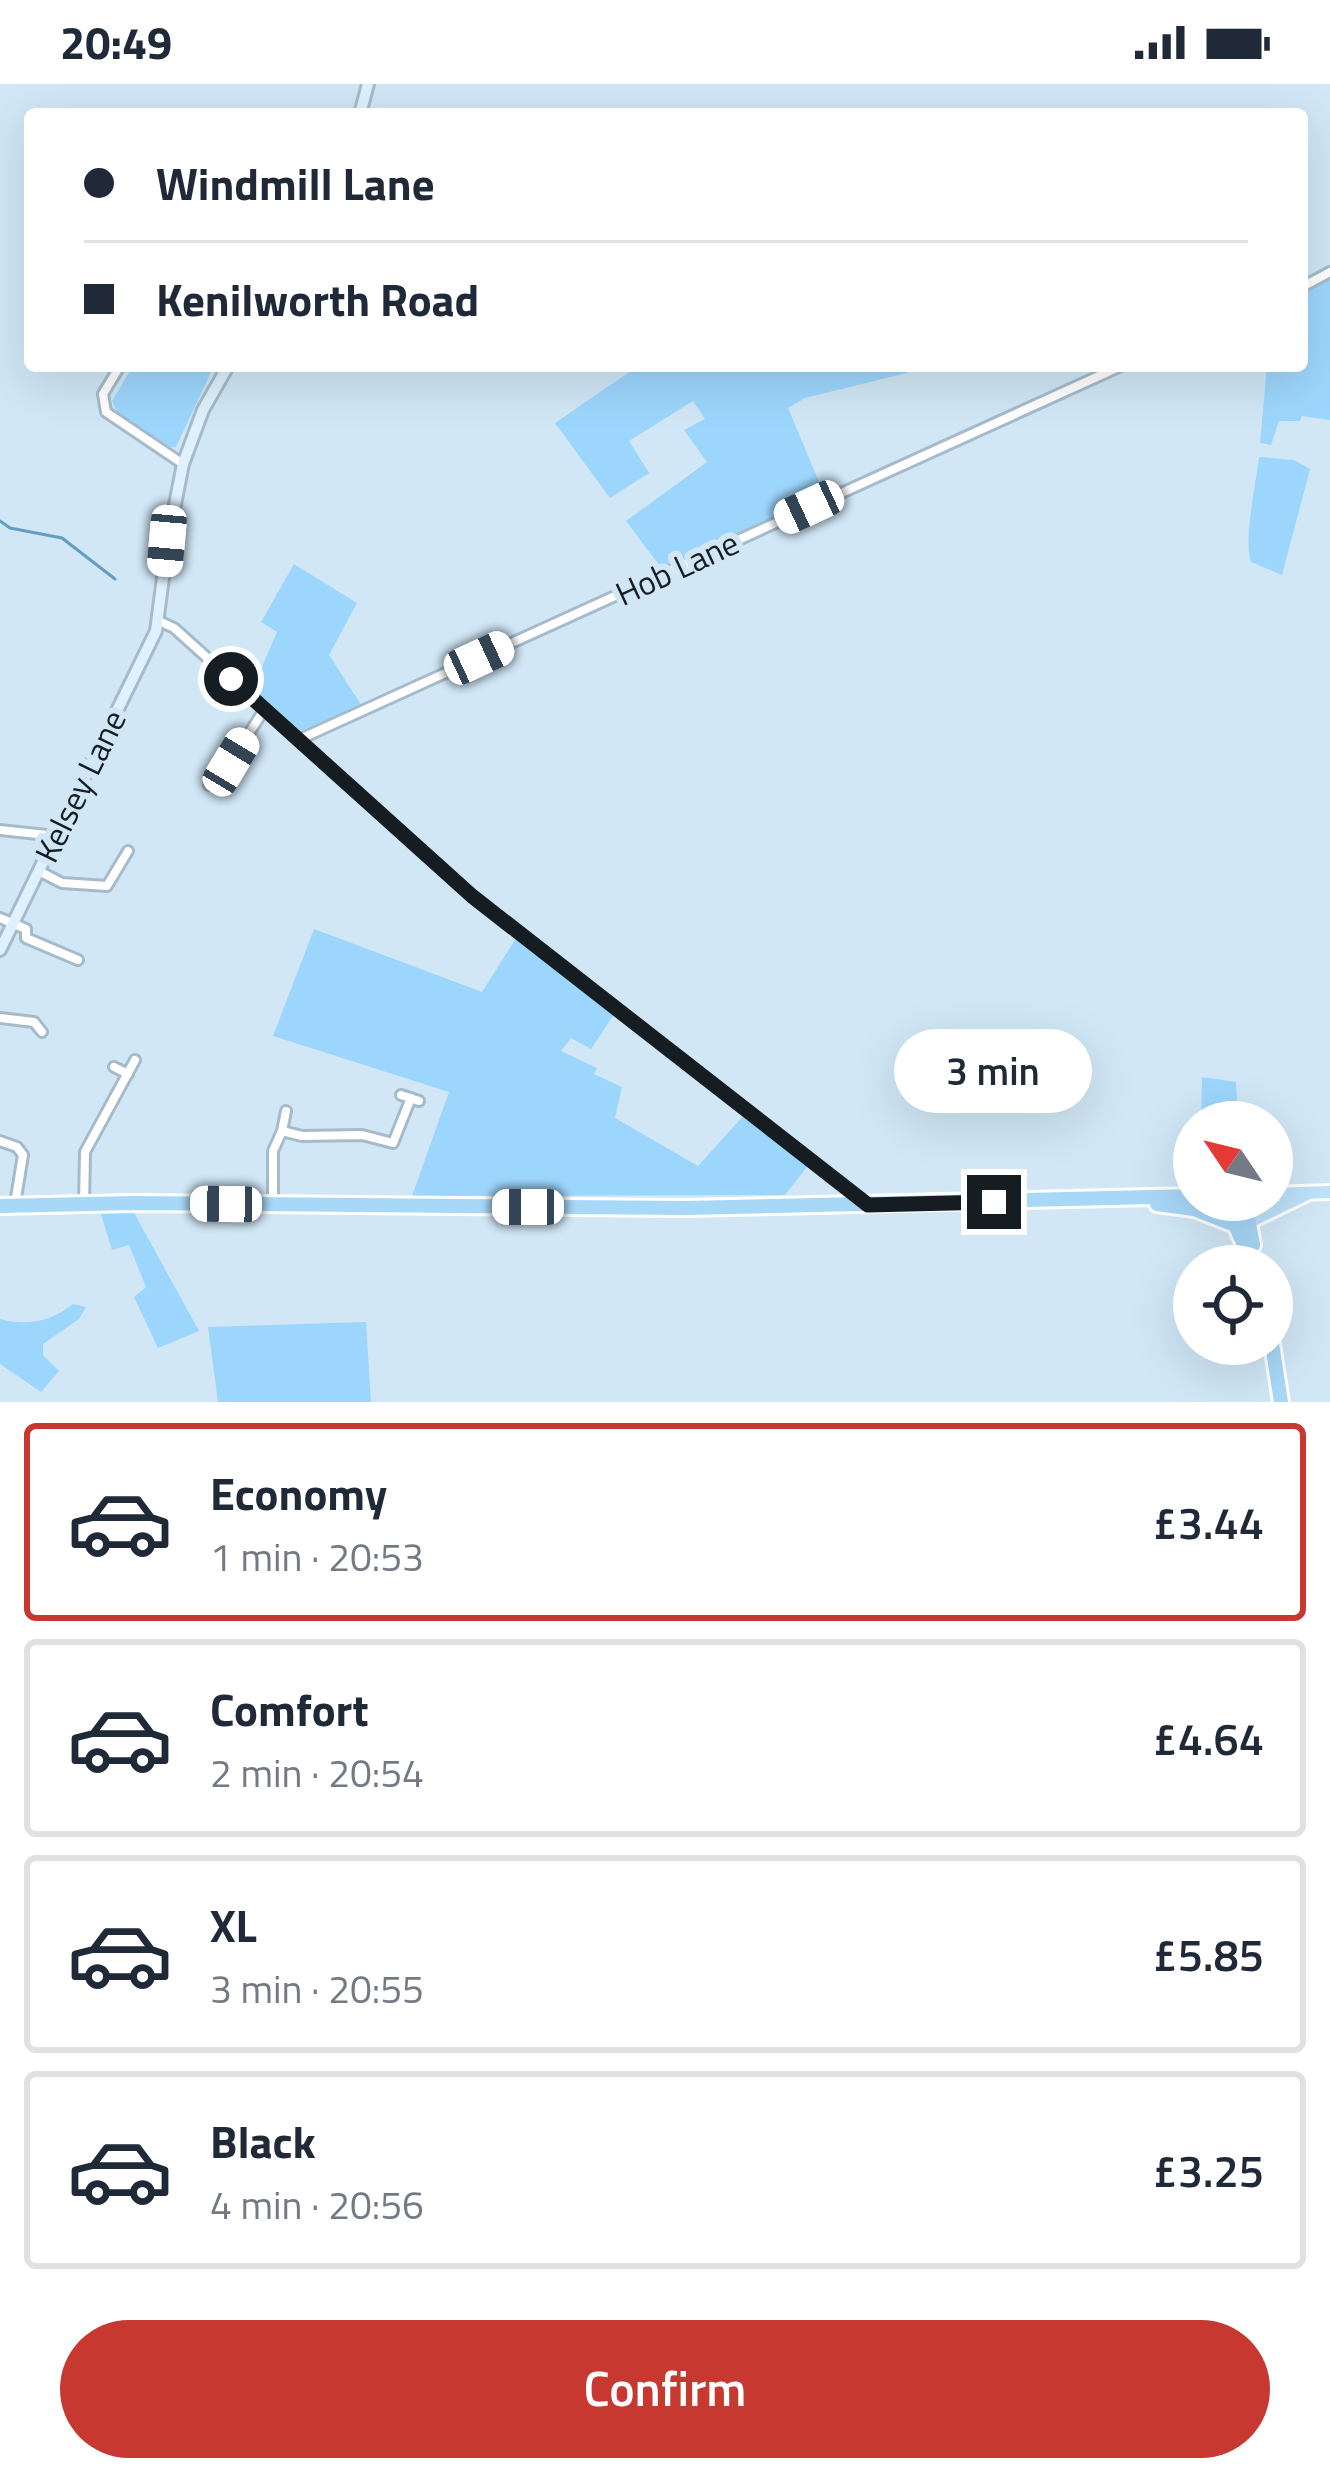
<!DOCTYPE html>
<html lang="en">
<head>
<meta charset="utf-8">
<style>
	body { margin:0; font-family:"Titillium Web",sans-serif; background:#f2f2f3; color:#1f2937; height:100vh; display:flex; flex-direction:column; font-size:45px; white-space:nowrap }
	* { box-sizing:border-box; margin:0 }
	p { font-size:39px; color:#747a83 }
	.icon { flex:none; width:66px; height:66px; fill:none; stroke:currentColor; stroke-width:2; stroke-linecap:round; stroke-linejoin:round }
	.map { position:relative; height:1318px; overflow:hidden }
	.panel { display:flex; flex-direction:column; background:#fff; flex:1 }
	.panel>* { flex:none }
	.top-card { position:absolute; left:24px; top:24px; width:1284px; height:264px; border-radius:12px; box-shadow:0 12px 48px #0002; display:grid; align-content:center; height:264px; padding:0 60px; background:#fff }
	.needle { width:78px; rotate:305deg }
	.buttons { position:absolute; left:1173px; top:1017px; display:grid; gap:24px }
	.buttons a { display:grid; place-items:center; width:120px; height:120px; border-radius:50%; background:#fff; box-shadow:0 12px 48px #0002; font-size:60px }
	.end { position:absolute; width:54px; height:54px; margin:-27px; border:15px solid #151c22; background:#fff; box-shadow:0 0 0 6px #fff }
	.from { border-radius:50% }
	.bubble { position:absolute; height:84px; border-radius:42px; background:#fff; box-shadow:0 12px 48px #0002; font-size:39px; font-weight:600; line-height:84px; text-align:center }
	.car { position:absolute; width:36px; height:72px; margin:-36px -18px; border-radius:15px; box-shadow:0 0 9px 3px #0007; background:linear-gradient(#fff 24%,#345 0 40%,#fff 0 76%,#345 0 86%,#fff 0) }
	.top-card b { display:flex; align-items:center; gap:42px; height:114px; font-size:45px }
	.top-card b+b { border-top:3px solid #e0e1e3 }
	.top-card i { width:30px; height:30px; background:#1f2937 }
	ul { padding:21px 0 0; list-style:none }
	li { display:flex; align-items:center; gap:36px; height:198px; margin:0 24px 18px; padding:0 36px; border:6px solid #e0e1e3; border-radius:12px }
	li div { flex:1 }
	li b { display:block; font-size:45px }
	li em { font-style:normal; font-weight:600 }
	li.active { border-color:#c63830 }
	li>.icon { width:108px; height:108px; stroke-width:1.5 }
	.primary-button { display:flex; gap:24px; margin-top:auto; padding:24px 60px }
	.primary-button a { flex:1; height:138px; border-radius:72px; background:#c63830; color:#fff; font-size:48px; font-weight:600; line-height:138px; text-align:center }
	.status { display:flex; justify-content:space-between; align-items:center; height:84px; padding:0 60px; background:#fff; direction:ltr }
	.status svg { height:33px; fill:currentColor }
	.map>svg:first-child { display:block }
</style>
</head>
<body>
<div class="status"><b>20:49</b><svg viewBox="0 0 49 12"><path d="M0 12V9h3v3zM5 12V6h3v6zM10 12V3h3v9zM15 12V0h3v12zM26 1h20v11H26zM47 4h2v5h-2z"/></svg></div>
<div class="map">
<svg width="1330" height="1318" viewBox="0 0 1330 1318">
	<rect width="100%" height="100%" fill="#d1e7f6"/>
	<!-- green -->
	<path fill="#9dd6fc" d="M1330 192V336L1302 332 1300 337H1279L1271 361 1260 359 1267 282H1302V208Z
		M133 282H214L176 363C150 366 121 340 112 317Z
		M638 282H906L907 289 805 314 788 324 825 412 662 485 626 437 707 378 684 346 705 335 693 317 629 357 649 389 610 414 555 339Z
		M1259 373 1294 376 1310 385 1282 491 1251 478C1243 456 1256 401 1259 373Z
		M294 480 357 519 329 571 362 622 300 647 251 608 277 548 261 538Z
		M314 845 482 908 516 854 615 929 591 965 571 954 561 967 597 984 594 990 622 1003 615 1034 698 1082 745 1030 810 1079 785 1111 412 1112 449 1008 273 952Z
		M1202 993 1236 998 1238 1038H1201Z
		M132 1125 199 1247 158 1264 134 1213 146 1203 129 1161 112 1166 100 1127Z
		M73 1220 86 1223 79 1235 43 1260V1271L59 1287 41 1308 0 1280V1235C26 1242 51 1238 73 1220Z
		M366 1238 371 1318H218L208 1243Z"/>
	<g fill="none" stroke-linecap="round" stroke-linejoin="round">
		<!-- stream -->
		<path stroke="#659dc1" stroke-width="3" d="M0 437 10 444 62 454 115 495"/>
		<!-- minor casing -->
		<g stroke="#a6bbca" stroke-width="14">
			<path id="minor" d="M1302 203 1330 188
				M120 282 103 310 106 328 183 380
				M159 537 174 544 472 812 867 1120
				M298 656 1121 282
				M209 701 221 693 264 626
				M0 746 56 752
				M39 787 62 799 107 802 128 767
				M0 834 26 845V854L78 876
				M0 934 34 938 42 948
				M114 983 128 990
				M401 1011 419 1017
				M282 1047 286 1027
				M0 1057 17 1063 23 1071 15 1120
				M273 1119V1067L282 1047 302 1052 362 1051 393 1059 411 1014
				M84 1121 85 1068 135 976"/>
		</g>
		<!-- secondary casing -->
		<g stroke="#a6bbca" stroke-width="16">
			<path id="secondary" d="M360 30 368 0
				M0 866 156 547 168 456 183 380 203 326 228 282"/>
		</g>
		<!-- primary casing -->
		<g stroke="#fff" stroke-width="18">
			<path id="primary" d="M1272 1110 1330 1108
				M1229 1116 1235 1141 1245 1140 1309 1109"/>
		</g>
		<!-- trunk casing -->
		<g stroke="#fff" stroke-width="20">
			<path id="trunk" d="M1239 1116 1246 1123 1253 1161
				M1157 1120 1194 1125 1235 1141 1254 1182
				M0 1122 133 1119 686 1124 1194 1112
				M1272 1260 1281 1318"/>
		</g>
		<!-- minor -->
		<use href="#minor" stroke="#fff" stroke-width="8"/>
		<!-- secondary -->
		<use href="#secondary" stroke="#dff1fc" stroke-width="10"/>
		<!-- primary -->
		<use href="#primary" stroke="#bee2fa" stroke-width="12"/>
		<!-- trunk -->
		<use href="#trunk" stroke="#a8d8f8" stroke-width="14"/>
	</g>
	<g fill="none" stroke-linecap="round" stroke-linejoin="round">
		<!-- route -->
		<path stroke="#151c22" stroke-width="15" d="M231 595 472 812 868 1121 994 1118"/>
	</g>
	<g text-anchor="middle" stroke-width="12" stroke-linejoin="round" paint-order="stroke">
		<!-- street labels -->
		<g font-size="33" fill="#151c22" stroke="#d1e7f6">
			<text transform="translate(677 484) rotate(-25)" y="12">Hob Lane</text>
			<text transform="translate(80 702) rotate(-64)" y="12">Kelsey Lane</text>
		</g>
	</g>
</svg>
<div class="buttons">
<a><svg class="needle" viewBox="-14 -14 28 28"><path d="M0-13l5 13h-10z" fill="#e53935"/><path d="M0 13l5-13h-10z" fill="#747a83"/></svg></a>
<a><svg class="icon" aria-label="locate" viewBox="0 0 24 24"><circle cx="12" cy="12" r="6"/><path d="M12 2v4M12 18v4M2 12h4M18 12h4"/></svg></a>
</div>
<i class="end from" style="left:231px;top:595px"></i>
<i class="end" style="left:994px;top:1118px"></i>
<div class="bubble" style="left:894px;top:945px;width:198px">3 min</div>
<i class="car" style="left:809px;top:423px;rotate:245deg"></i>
<i class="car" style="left:167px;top:457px;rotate:185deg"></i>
<i class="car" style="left:479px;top:574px;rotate:65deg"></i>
<i class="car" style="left:231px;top:678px;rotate:31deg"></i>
<i class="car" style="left:226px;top:1120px;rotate:271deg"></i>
<i class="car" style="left:528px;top:1123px;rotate:270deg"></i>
<div class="top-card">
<b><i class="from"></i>Windmill Lane</b>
<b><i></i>Kenilworth Road</b>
</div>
</div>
<section class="panel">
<ul>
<li class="active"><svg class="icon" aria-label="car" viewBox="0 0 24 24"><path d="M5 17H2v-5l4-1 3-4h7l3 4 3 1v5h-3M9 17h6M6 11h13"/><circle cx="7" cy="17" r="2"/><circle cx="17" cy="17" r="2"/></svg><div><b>Economy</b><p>1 min · 20:53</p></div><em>£3.44</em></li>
<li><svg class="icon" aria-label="car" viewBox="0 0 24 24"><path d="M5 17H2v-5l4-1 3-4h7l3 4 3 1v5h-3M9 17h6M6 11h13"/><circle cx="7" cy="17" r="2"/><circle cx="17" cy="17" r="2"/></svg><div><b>Comfort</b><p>2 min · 20:54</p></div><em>£4.64</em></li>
<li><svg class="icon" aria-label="car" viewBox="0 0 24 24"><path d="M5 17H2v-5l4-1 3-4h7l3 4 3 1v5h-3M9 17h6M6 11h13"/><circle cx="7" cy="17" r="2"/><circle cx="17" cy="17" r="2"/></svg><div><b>XL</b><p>3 min · 20:55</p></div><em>£5.85</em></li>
<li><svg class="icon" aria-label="car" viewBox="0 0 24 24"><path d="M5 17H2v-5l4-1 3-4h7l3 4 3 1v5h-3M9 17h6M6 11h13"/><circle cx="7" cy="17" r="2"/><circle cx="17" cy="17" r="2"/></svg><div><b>Black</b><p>4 min · 20:56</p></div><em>£3.25</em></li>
</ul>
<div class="primary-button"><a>Confirm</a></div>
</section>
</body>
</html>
